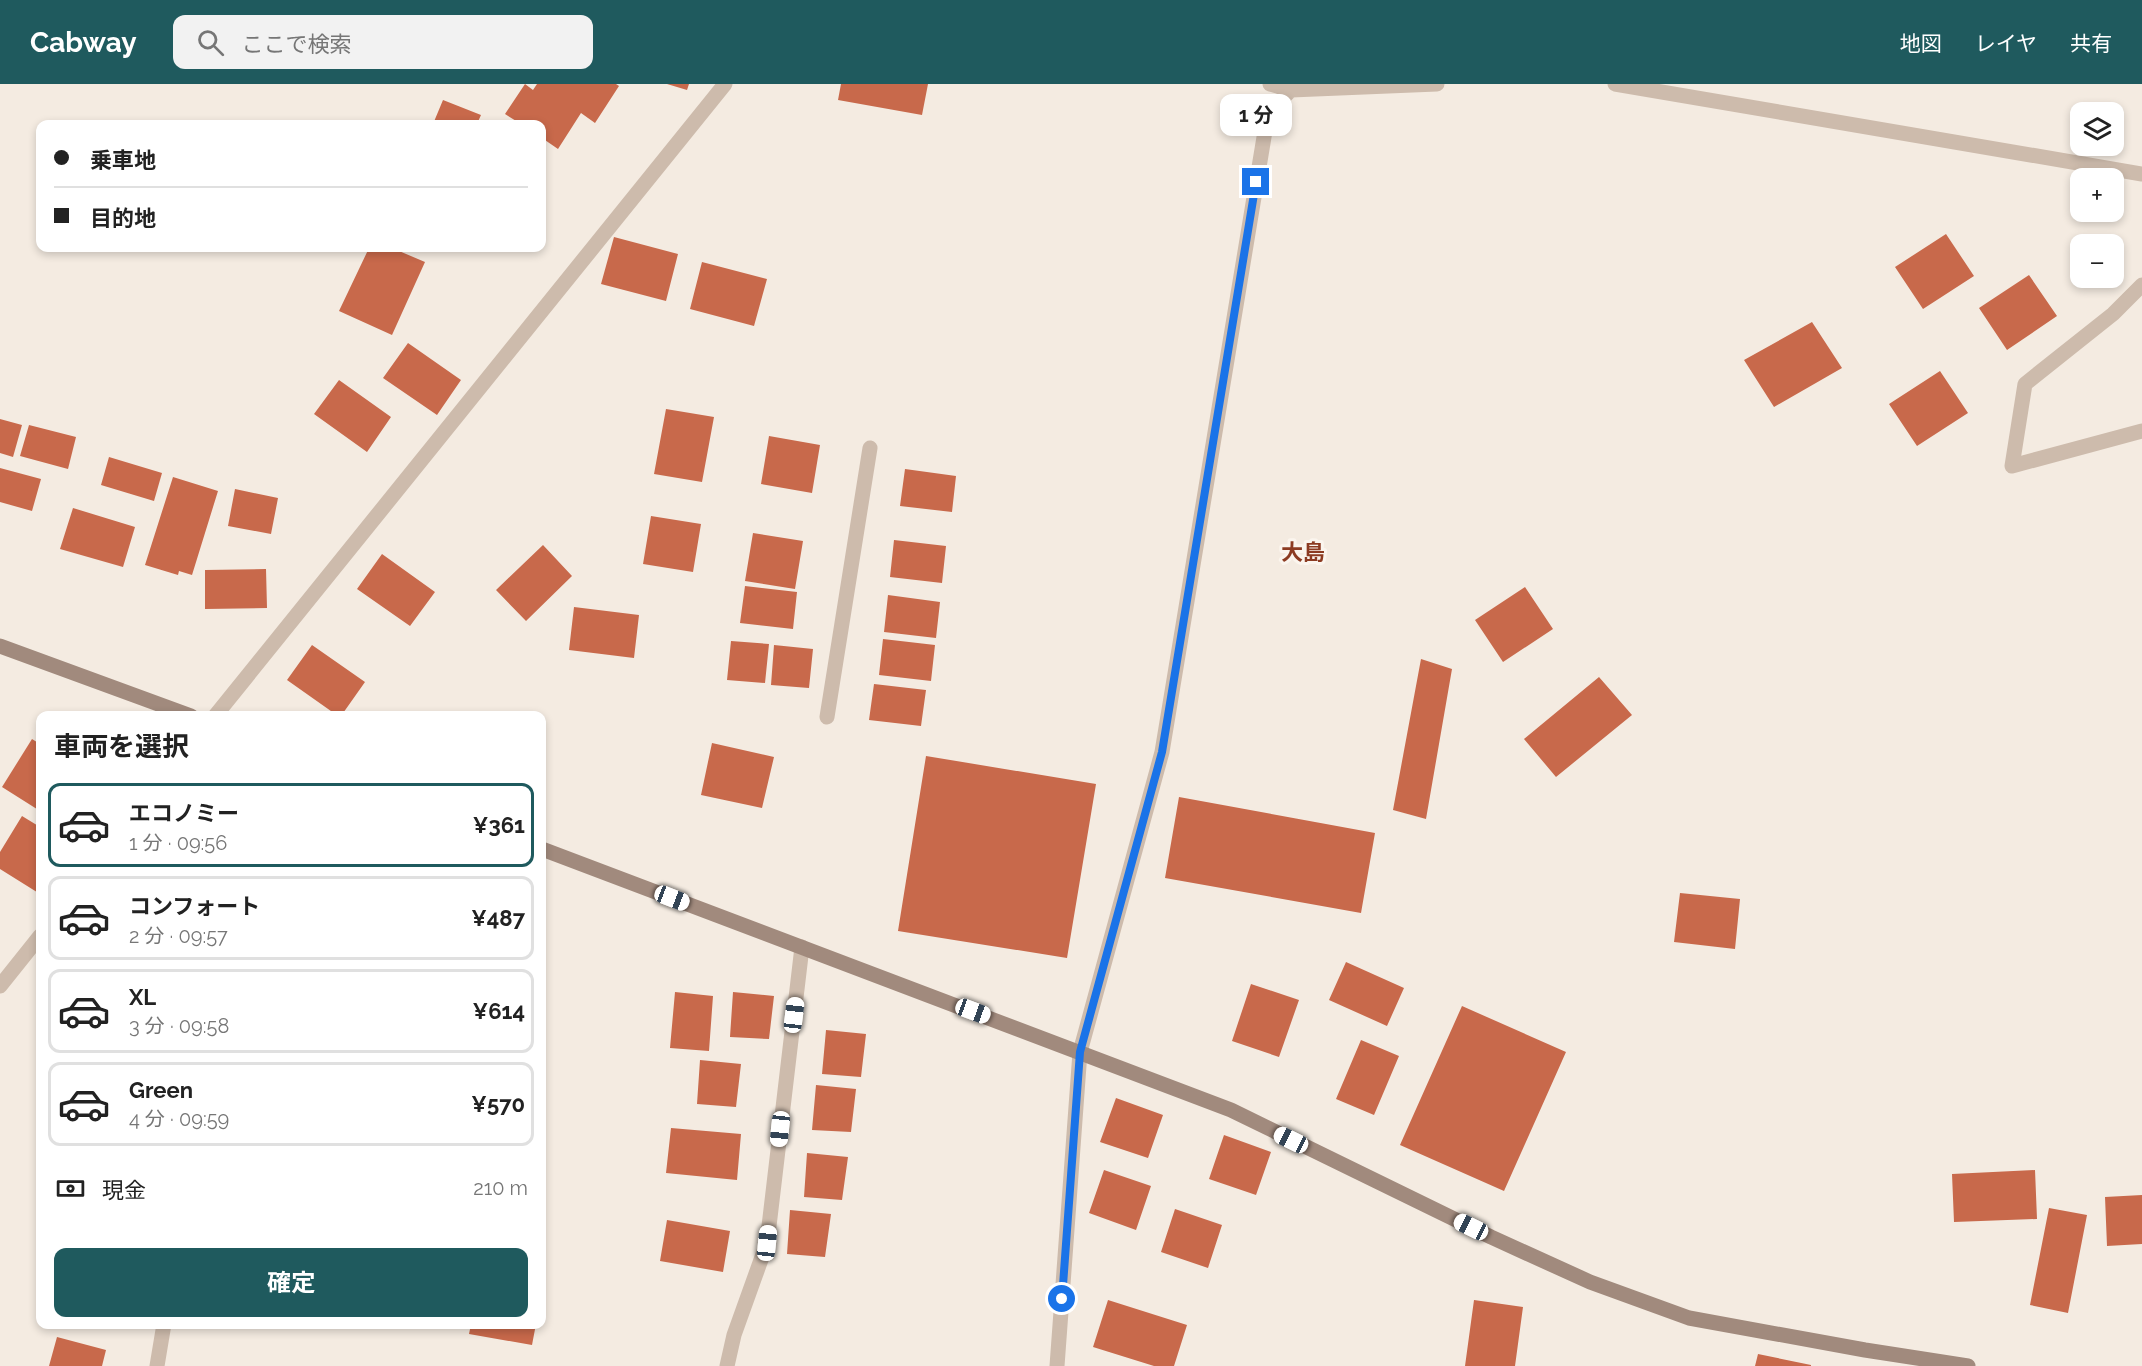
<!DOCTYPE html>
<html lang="ja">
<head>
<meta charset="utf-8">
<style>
	body { margin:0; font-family:Raleway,"Noto Sans JP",sans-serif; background:#f2f2f2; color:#222; height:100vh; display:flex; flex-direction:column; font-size:22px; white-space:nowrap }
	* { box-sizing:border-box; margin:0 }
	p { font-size:20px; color:#767676 }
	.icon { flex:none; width:33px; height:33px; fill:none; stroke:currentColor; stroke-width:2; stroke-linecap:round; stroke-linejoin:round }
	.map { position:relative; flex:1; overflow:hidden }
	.drawer { position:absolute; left:36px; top:627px; width:510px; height:618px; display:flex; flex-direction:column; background:#fff; border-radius:12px; box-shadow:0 3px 9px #0003 }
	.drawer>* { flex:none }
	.top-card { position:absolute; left:36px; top:36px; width:510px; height:132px; border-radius:12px; box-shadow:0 3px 9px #0003; display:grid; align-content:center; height:132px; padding:0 18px; background:#fff }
	.buttons { position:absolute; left:2070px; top:18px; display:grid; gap:12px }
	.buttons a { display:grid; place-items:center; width:54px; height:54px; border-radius:12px; background:#fff; box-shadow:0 3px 9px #0003; font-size:30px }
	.end { position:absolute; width:27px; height:27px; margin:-14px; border:8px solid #1a73e8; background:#fff; box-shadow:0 0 0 3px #fff }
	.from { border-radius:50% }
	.bubble { position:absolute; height:42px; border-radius:12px; background:#fff; box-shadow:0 3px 9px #0003; font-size:20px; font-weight:700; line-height:42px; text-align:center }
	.car { position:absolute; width:18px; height:36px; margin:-18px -9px; border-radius:8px; box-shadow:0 0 4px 2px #0007; background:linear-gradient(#fff 24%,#345 0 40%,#fff 0 76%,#345 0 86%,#fff 0) }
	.top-card b { display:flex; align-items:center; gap:21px; height:57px; font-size:22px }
	.top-card b+b { border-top:2px solid #e0e0e0 }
	.top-card i { width:15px; height:15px; background:#222 }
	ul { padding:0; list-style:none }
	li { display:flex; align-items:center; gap:18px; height:84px; margin:0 12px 9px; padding:0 6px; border:3px solid #e0e0e0; border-radius:12px }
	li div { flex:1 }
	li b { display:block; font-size:22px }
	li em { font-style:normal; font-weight:700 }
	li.selected { border-color:#1f5a5e }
	li>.icon { width:54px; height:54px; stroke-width:1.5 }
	h2 { padding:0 18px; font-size:27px; line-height:72px }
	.pay { display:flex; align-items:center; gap:15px; height:66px; padding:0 18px; font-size:22px }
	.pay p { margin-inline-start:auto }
	.primary-button { display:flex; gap:12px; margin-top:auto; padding:12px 18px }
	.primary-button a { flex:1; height:69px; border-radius:12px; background:#1f5a5e; color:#fff; font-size:24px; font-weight:700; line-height:69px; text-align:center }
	header { display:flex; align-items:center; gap:36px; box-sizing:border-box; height:84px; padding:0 30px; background:#1f5a5e; color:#fff }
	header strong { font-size:28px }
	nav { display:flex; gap:33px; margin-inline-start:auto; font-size:21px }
	.search { width:420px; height:54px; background:#f2f2f2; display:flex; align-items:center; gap:15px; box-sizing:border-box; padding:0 21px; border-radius:12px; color:#767676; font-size:22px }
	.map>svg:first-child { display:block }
</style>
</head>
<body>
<header>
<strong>Cabway</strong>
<div class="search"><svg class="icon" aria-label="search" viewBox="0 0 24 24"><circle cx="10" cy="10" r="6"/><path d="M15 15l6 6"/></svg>ここで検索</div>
<nav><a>地図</a><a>レイヤ</a><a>共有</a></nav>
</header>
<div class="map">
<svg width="2142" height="1282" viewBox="0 0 2142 1282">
	<rect width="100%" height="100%" fill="#f4ebe1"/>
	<!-- building -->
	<path fill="#c8694b" d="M525 0 533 6 537 0H616L619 2 595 39 581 29 558 65 542 54V40H521L505 30Z
		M667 0H689L687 6Z
		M841 0H928L922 31 838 16Z
		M443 16 481 31 477 40H433Z
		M1946 150 1974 192 1923 225 1895 183Z
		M614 153 678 170 666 217 601 200Z
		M369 164H392L425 178 392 251 339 227Z
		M702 178 767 195 754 242 690 225Z
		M2029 191 2057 232 2007 266 1979 224Z
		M1812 238 1842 284 1774 323 1744 276Z
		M408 259 461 296 437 331 383 294Z
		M1940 287 1968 329 1917 362 1889 320Z
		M339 296 391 333 367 368 314 330Z
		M666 325 714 333 702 398 654 390Z
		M0 335 22 341 13 373 0 369Z
		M29 341 76 353 68 385 20 372Z
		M769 352 820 361 812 409 761 400Z
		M109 373 162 389 154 417 101 401Z
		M0 384 41 395 32 427 0 418Z
		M905 385 956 392 952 428 900 422Z
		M173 393 218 407 192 491 179 487 178 491 145 481Z
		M235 405 278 414 271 450 228 442Z
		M73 424 135 443 123 483 60 465Z
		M651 432 701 440 693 488 643 480Z
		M753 449 803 457 795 505 745 497Z
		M894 456 946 462 942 499 890 493Z
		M543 461 572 492 526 537 496 506Z
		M382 470 435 508 410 542 357 505Z
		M266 485 267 524 205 525V486Z
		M745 502 797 508 793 545 740 539Z
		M1525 503 1553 545 1503 578 1475 536Z
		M888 511 940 518 936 554 884 548Z
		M574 523 639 531 634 574 569 566Z
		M883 555 935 561 931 597 879 591Z
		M731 557 769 560 765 599 727 596Z
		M312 561 365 598 341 632H338L287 596Z
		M774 561 813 565 809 604 771 601Z
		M1421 575 1452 585 1426 735 1393 726Z
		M1599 593 1632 631 1556 693 1524 655Z
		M874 600 926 606 921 642 869 636Z
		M32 655 40 660V727L2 703Z
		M712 659 774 673 762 724 701 711Z
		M926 672 1096 700 1067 874 898 847Z
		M1179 713 1375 749 1361 829 1165 794Z
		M22 732 40 743V810L0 785V768Z
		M1680 809 1740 815 1735 865 1674 858Z
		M1346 878 1404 904 1387 942 1329 916Z
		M1251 900 1299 916 1279 973 1232 957Z
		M675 908 713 912 709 967 670 964Z
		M733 908 774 912 769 955 730 953Z
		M1462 922 1566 968 1504 1107 1400 1061Z
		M826 946 866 950 861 993 822 990Z
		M1361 956 1399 972 1374 1031 1336 1015Z
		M700 976 741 980 736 1023 697 1020Z
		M816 1001 856 1005 851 1048 812 1046Z
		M1116 1014 1163 1031 1148 1074 1100 1058Z
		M671 1044 741 1050 737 1096 666 1089Z
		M1224 1051 1271 1068 1256 1111 1209 1095Z
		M807 1069 848 1073 842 1116 804 1113Z
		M1104 1086 1151 1102 1136 1146 1089 1129Z
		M2035 1086 2037 1135 1954 1138 1952 1090Z
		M2142 1111V1160L2107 1162 2105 1113Z
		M2049 1124 2087 1131 2068 1229 2030 1221Z
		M1175 1125 1222 1141 1208 1184 1161 1168Z
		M790 1126 831 1130 825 1173 787 1170Z
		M667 1136 730 1147 723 1188 660 1177Z
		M1108 1216 1187 1241 1174 1282H1154L1093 1263Z
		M1474 1216 1523 1223 1515 1282H1465Z
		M471 1240H536L532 1261 469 1250Z
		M57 1253 106 1266 102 1282H49Z
		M1758 1270 1811 1281V1282H1755Z"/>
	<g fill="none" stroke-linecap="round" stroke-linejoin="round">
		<!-- lane -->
		<path stroke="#cdbbac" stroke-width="15" d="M2142 201 2113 230 2025 300 2012 382 2142 347
			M827 633 870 364"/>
		<!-- street -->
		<path stroke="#cdbbac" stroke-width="15" d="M1270 0 1291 6 1437 0
			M1615 0 2142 90
			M215 632 725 0
			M0 902 40 852
			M157 1282 164 1240
			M727 1282 734 1251 767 1159 802 863
			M1057 1282 1080 968 1162 668 1268 29 1291 6"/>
		<!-- secondary -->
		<path stroke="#a18a7d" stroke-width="15" d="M0 562 191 632
			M542 765 1231 1026 1491 1153 1590 1198 1689 1234 1865 1266 1968 1282"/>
	</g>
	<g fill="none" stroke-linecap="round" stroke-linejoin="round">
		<!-- route -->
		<path stroke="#1a73e8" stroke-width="8" d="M1062 1215 1080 968 1162 668 1256 98"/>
	</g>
	<g text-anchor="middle" stroke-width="6" stroke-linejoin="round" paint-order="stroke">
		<!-- quarter labels -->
		<g font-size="22" font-weight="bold" fill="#8c3b22" stroke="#fbf5ee">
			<text x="1303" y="476">大島</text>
		</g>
	</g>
</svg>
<div class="buttons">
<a><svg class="icon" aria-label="layers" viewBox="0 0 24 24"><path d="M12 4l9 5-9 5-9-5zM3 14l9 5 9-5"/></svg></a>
<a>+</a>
<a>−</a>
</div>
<i class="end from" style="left:1062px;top:1215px"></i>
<i class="end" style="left:1256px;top:98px"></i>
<div class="bubble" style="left:1220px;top:10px;width:72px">1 分</div>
<i class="car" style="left:672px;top:814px;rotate:111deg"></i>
<i class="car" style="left:973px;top:927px;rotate:110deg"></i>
<i class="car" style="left:794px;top:931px;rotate:7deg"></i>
<i class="car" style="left:780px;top:1045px;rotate:186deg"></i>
<i class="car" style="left:1291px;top:1056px;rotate:296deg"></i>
<i class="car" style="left:1471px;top:1143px;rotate:296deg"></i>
<i class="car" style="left:767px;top:1159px;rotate:6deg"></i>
<div class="top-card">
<b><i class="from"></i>乗車地</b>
<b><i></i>目的地</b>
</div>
<section class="drawer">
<h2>車両を選択</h2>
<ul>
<li class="selected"><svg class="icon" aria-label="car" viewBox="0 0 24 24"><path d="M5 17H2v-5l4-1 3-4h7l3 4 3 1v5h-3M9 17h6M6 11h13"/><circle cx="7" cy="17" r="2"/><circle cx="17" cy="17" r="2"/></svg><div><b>エコノミー</b><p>1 分 · 09:56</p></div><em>¥361</em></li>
<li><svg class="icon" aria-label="car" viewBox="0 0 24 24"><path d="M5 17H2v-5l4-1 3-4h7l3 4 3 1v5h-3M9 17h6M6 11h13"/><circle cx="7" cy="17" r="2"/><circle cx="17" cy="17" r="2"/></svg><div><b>コンフォート</b><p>2 分 · 09:57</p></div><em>¥487</em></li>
<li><svg class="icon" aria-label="car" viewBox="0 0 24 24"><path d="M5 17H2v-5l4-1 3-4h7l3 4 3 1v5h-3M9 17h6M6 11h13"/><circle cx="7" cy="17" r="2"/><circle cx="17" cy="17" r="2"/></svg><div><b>XL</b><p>3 分 · 09:58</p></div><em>¥614</em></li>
<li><svg class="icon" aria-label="car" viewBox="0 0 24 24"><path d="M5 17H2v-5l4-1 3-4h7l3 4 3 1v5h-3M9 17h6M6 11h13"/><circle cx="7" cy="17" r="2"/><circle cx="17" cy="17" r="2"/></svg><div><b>Green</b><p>4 分 · 09:59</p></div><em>¥570</em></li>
</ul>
<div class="pay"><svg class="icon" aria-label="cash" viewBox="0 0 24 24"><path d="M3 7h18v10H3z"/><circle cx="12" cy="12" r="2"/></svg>現金<p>210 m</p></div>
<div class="primary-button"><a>確定</a></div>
</section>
</div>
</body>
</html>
